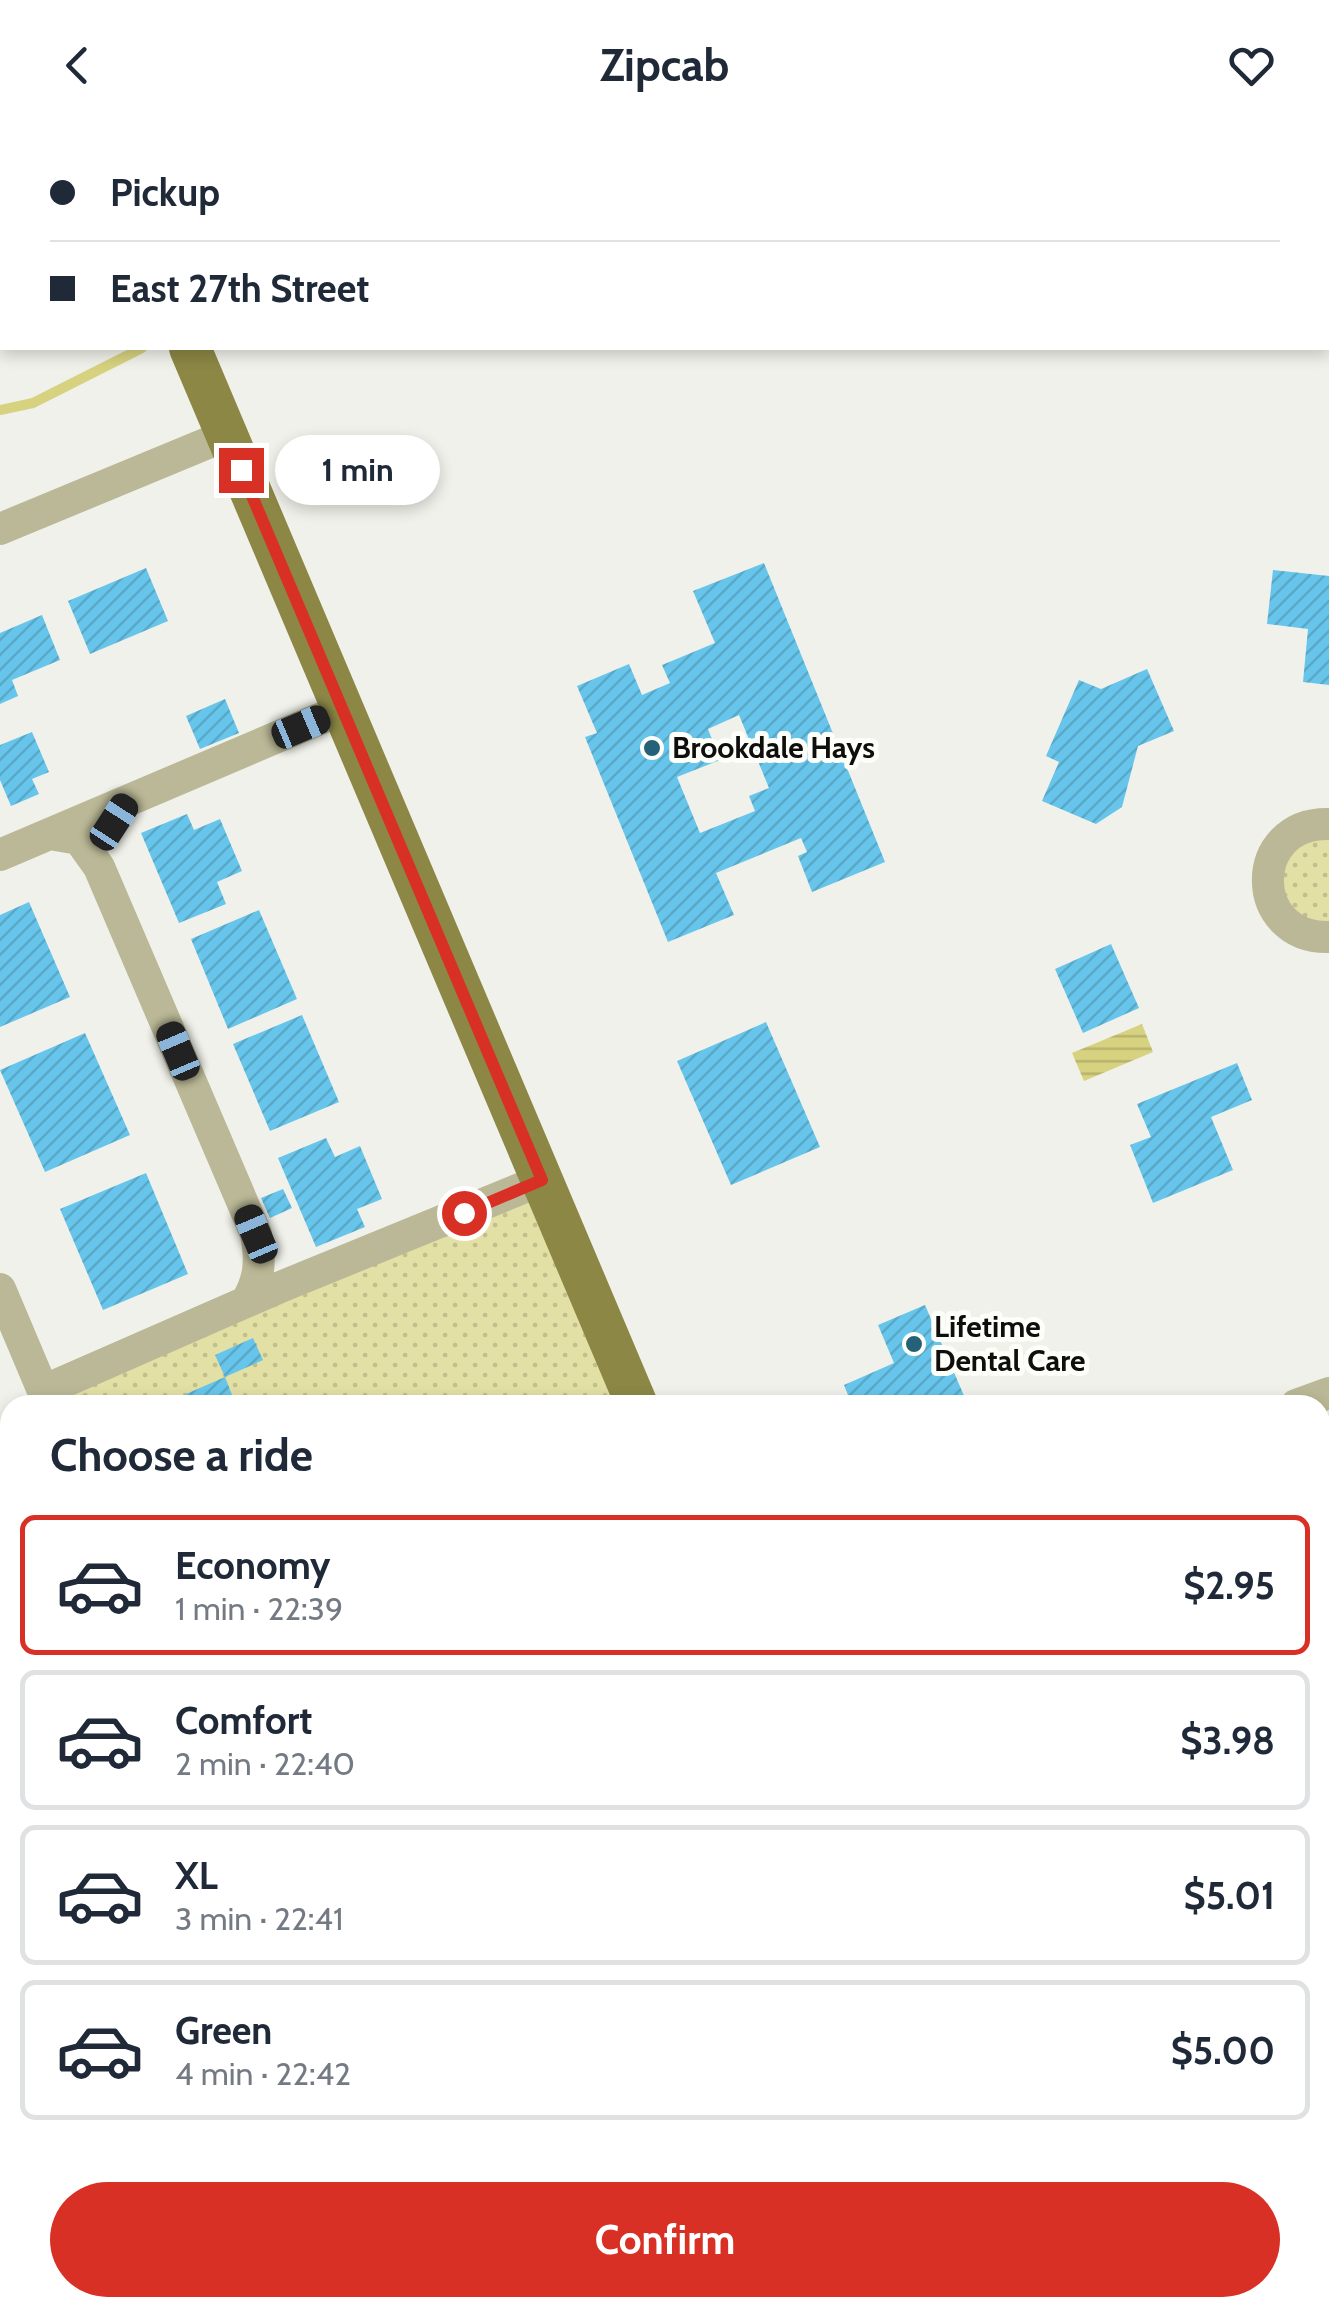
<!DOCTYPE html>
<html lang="en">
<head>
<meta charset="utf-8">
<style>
	body { margin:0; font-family:Cabin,sans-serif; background:#f6f6f7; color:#1f2937; height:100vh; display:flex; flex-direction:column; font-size:38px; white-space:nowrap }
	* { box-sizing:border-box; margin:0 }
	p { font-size:32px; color:#747a83 }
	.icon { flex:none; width:55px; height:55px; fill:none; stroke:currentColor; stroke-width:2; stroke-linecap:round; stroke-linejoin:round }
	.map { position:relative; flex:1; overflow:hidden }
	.sheet { position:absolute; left:0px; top:1265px; width:1330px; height:922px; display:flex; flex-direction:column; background:#fff; border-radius:30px 30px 0 0; box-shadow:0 5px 15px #0003 }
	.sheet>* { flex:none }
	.top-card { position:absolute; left:0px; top:0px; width:1330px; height:220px; box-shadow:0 5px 15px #0003; display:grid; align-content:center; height:220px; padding:0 50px; background:#fff }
	.end { position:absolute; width:45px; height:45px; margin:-22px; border:12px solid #d93025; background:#fff; box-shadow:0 0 0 5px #fff }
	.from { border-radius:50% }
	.bubble { position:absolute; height:70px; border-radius:35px; background:#fff; box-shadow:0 5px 15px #0003; font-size:32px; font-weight:800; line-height:70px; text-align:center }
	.car { position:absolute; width:30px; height:60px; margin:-30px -15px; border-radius:12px; box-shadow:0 0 8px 2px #0007; background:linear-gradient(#222 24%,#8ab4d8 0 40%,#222 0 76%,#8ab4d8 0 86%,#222 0) }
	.top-card b { display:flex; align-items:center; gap:35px; height:95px; font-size:38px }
	.top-card b+b { border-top:2px solid #e0e1e3 }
	.top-card i { width:25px; height:25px; background:#1f2937 }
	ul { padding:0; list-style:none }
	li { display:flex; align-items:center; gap:30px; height:140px; margin:0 20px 15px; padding:0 30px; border:5px solid #e0e1e3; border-radius:15px }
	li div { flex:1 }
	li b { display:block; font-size:38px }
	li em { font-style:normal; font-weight:800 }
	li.on { border-color:#d93025 }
	li>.icon { width:90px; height:90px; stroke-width:1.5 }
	h2 { padding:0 50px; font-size:45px; line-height:120px }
	.primary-button { display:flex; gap:20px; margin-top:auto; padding:20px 50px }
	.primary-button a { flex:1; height:115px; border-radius:60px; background:#d93025; color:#fff; font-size:40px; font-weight:800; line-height:115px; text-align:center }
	header { display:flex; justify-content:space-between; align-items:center; height:130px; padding:0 50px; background:#fff; font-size:45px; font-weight:800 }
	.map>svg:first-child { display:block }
</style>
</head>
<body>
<header><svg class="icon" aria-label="back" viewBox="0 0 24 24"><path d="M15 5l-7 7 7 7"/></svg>Zipcab<svg class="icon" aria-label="heart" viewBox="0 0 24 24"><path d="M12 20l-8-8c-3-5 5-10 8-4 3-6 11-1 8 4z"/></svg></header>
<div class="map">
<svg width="1329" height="2187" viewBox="0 0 1329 2187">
	<defs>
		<pattern id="green-dots" width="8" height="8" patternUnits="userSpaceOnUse" patternTransform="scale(2.5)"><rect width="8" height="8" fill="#e3e0a5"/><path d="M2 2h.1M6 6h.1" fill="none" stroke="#c2bf8d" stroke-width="1.8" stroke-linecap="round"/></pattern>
		<pattern id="water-rules" width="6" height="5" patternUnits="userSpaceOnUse" patternTransform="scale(2.5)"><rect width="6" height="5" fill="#d7d27f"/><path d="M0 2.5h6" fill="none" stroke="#b7b36d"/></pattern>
		<pattern id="building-hatch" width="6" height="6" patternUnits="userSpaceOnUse" patternTransform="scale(2.5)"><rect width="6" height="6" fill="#67c5eb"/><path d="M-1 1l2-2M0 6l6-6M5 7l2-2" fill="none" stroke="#58a8c8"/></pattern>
	</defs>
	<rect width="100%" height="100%" fill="#f1f1eb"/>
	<!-- green -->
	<path fill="url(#green-dots)" d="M1329 694V807L1272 773 1267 743Z
		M542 1050 637 1275H49Z
		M432 2178H1019L1023 2187H436Z"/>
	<!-- water -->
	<path fill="url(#water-rules)" d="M1142 894 1153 922 1084 951 1072 923Z"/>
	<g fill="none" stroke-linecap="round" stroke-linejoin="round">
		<!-- stream -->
		<path stroke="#d7d27f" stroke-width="10" d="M1304 2 1308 0
			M0 280 33 273 142 218"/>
	</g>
	<!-- building -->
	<path fill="url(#building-hatch)" fill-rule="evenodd" d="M764 433 885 732 812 762 798 726 807 722 801 708 716 743 734 785 668 812 585 607 597 603 577 556 629 534 642 565 670 553 662 535 715 513 693 461ZM739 585 769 658 749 666 755 681 700 703 677 647 720 630 708 599Z
		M146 438 168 491 90 524 68 471Z
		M1273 440 1329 446V555L1303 552 1308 499 1267 494Z
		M42 485 60 530 12 550 18 566 0 574V503Z
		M1147 539 1174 601 1138 616 1122 677 1096 694 1042 671 1059 632 1046 626 1079 550 1101 559Z
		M225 569 239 603 200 619 186 586Z
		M32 602 49 642 32 649 39 664 11 676 0 650V615Z
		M187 684 194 700 220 689 242 741 217 752 226 774 179 793 141 703Z
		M29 772 70 867 0 897V785Z
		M259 780 297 869 228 899 191 809Z
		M1111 814 1139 878 1083 903 1055 839Z
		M302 885 339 972 270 1001 233 914Z
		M766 892 820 1017 731 1055 677 931Z
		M85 903 130 1005 45 1042 0 940Z
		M1237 933 1252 970 1211 987 1233 1040 1153 1073 1130 1015 1151 1007 1137 974Z
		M326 1008 335 1027 360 1016 382 1069 357 1079 365 1097 316 1117 278 1028Z
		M146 1043 188 1144 103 1180 60 1079Z
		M283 1059 292 1078 270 1088 261 1068Z
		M925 1175 968 1275H852L844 1255 894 1233 878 1195Z
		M253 1208 263 1230 225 1247 215 1225Z
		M225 1247 236 1275H172L170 1271Z
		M1320 1511 1329 1512V1659L1320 1658Z
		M10 1526V1587L0 1592V1531Z
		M9 1755 10 1840 0 1844V1759Z
		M10 2047V2111L0 2115V2051Z
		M273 2178H312L315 2186 336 2178H362L366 2187H277Z"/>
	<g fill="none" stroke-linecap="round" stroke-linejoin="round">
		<!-- minor -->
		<path stroke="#bab896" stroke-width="32" d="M0 399 227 305
			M1329 694C1247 692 1248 809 1329 807
			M50 704 79 709 99 737 256 1104C261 1130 260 1150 246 1172
			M0 725 343 579
			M0 1159 49 1275
			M43 1261 278 1158 542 1050
			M1296 1275 1329 1263
			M1320 1332 1329 1328
			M0 1432 10 1427
			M0 1687 10 1683
			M0 1948 10 1943
			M432 2178 436 2187
			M45 2187 68 2178"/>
		<!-- major -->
		<path stroke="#8c8745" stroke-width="42" d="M98 0 99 2
			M190 218 637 1275
			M1019 2178 1023 2187"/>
	</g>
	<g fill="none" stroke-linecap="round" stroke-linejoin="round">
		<!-- route -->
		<path stroke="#d93025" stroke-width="12" d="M241 340 542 1050 464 1083"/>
	</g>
	<!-- markers -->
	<g fill="#256279" stroke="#fefef9" stroke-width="4">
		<circle cx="652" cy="618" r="10"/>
		<circle cx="914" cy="1214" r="10"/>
	</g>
	<g text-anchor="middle" stroke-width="10" stroke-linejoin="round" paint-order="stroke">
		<!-- poi labels -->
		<g font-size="30" font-weight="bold" fill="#0e0e0c" stroke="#fefef9" text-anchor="start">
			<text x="672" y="628">Brookdale Hays</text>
			<text x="934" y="1207">Lifetime<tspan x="934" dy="34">Dental Care</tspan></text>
		</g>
	</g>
</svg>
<i class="end from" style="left:464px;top:1083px"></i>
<i class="end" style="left:241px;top:340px"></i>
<div class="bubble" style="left:275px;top:305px;width:165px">1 min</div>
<i class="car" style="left:301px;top:597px;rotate:67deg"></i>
<i class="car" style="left:114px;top:692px;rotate:33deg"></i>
<i class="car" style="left:178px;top:921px;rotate:337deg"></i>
<i class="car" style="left:256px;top:1104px;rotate:337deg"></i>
<div class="top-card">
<b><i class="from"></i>Pickup</b>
<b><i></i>East 27th Street</b>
</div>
<section class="sheet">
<h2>Choose a ride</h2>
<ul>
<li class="on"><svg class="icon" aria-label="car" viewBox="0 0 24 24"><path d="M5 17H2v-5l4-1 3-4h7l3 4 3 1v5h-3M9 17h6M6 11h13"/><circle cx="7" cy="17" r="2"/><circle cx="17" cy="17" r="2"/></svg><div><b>Economy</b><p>1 min · 22:39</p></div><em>$2.95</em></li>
<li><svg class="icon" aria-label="car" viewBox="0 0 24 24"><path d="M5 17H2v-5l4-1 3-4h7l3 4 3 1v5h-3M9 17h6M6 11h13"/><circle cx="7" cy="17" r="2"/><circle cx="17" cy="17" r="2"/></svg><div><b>Comfort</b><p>2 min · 22:40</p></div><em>$3.98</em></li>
<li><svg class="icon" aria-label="car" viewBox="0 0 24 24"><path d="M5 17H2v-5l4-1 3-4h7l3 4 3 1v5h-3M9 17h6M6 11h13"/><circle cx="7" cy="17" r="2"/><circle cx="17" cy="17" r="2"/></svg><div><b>XL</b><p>3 min · 22:41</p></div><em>$5.01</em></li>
<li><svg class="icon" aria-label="car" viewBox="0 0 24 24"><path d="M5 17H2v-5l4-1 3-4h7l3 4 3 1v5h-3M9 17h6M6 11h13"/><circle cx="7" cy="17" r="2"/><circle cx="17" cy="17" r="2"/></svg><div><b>Green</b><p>4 min · 22:42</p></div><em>$5.00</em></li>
</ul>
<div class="primary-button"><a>Confirm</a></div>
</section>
</div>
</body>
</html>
